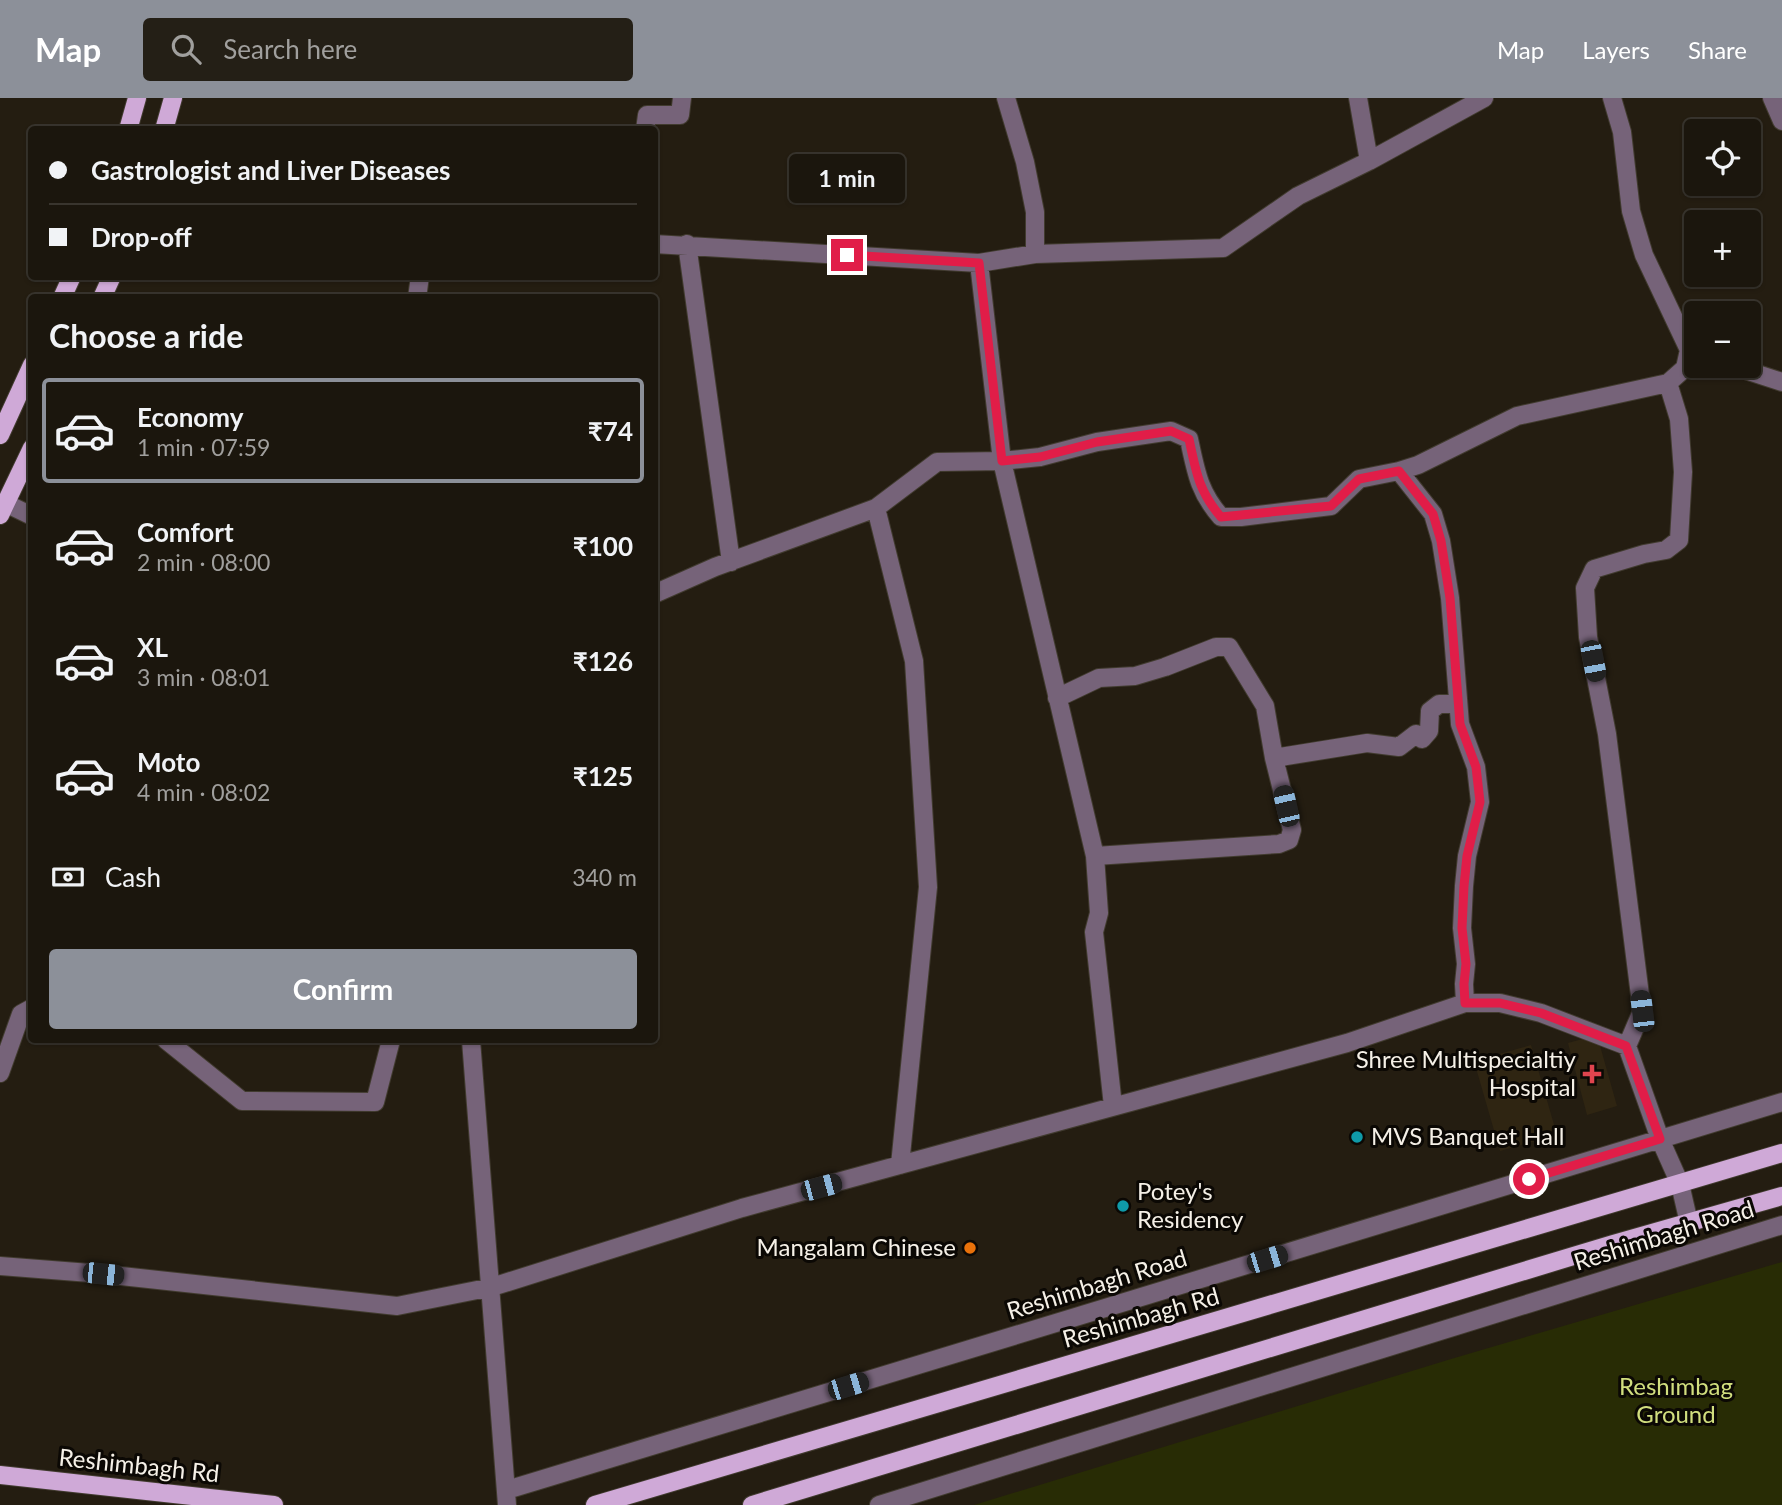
<!DOCTYPE html>
<html lang="en">
<head>
<meta charset="utf-8">
<style>
	body { margin:0; font-family:Lato,sans-serif; background:#241f16; color:#f1f3f6; height:100vh; display:flex; flex-direction:column; font-size:26px; white-space:nowrap }
	* { box-sizing:border-box; margin:0 }
	p { font-size:23px; color:#a09f9d }
	.icon { flex:none; width:38px; height:38px; fill:none; stroke:currentColor; stroke-width:2; stroke-linecap:round; stroke-linejoin:round }
	.map { position:relative; flex:1; overflow:hidden }
	.panel { position:absolute; left:28px; top:196px; width:630px; height:749px; display:flex; flex-direction:column; background:#1b160d; border-radius:7px; box-shadow:0 2px 5px #0004,0 0 0 2px #39352e }
	.panel>* { flex:none }
	.guide { position:absolute; left:28px; top:28px; width:630px; height:154px; border-radius:7px; box-shadow:0 2px 5px #0004,0 0 0 2px #39352e; display:grid; align-content:center; height:154px; padding:0 21px; background:#1b160d }
	.buttons { position:absolute; left:1684px; top:21px; display:grid; gap:14px }
	.buttons a { display:grid; place-items:center; width:77px; height:77px; border-radius:7px; background:#1b160d; box-shadow:0 2px 5px #0004,0 0 0 2px #39352e; font-size:35px }
	.end { position:absolute; width:32px; height:32px; margin:-16px; border:9px solid #e11d48; background:#fff; box-shadow:0 0 0 4px #fff }
	.from { border-radius:50% }
	.bubble { position:absolute; height:49px; border-radius:7px; background:#1b160d; box-shadow:0 2px 5px #0004,0 0 0 2px #39352e; font-size:23px; font-weight:700; line-height:49px; text-align:center }
	.car { position:absolute; width:21px; height:42px; margin:-21px -10px; border-radius:9px; box-shadow:0 0 5px 2px #0007; background:linear-gradient(#222 24%,#8ab4d8 0 40%,#222 0 76%,#8ab4d8 0 86%,#222 0) }
	.guide b { display:flex; align-items:center; gap:24px; height:66px; font-size:26px }
	.guide b+b { border-top:2px solid #39352e }
	.guide i { width:18px; height:18px; background:#f1f3f6 }
	ul { padding:0; list-style:none }
	li { display:flex; align-items:center; gap:21px; height:105px; margin:0 14px 10px; padding:0 7px; border:4px solid transparent; border-radius:7px }
	li div { flex:1 }
	li b { display:block; font-size:26px }
	li em { font-style:normal; font-weight:700 }
	li.current { border-color:#8c9099 }
	li>.icon { width:63px; height:63px; stroke-width:1.5 }
	h2 { padding:0 21px; font-size:32px; line-height:84px }
	.pay { display:flex; align-items:center; gap:18px; height:77px; padding:0 21px; font-size:26px }
	.pay p { margin-inline-start:auto }
	.primary-button { display:flex; gap:14px; margin-top:auto; padding:14px 21px }
	.primary-button a { flex:1; height:80px; border-radius:7px; background:#8c9099; color:#fff; font-size:28px; font-weight:700; line-height:80px; text-align:center }
	header { display:flex; align-items:center; gap:42px; box-sizing:border-box; height:98px; padding:0 35px; background:#8c9099; color:#fff }
	header strong { font-size:33px }
	nav { display:flex; gap:38px; margin-inline-start:auto; font-size:24px }
	.search { width:490px; height:63px; background:#241f16; display:flex; align-items:center; gap:18px; box-sizing:border-box; padding:0 24px; border-radius:7px; color:#a09f9d; font-size:26px }
	.map>svg:first-child { display:block }
</style>
</head>
<body>
<header>
<strong>Map</strong>
<div class="search"><svg class="icon" aria-label="search" viewBox="0 0 24 24"><circle cx="10" cy="10" r="6"/><path d="M15 15l6 6"/></svg>Search here</div>
<nav><a>Map</a><a>Layers</a><a>Share</a></nav>
</header>
<div class="map">
<svg width="1782" height="1407" viewBox="0 0 1782 1407">
	<rect width="100%" height="100%" fill="#241d11"/>
	<!-- built -->
	<path fill="#2f2512" d="M1597 937 1617 1008 1587 1017 1568 945Z
		M1531 947 1557 1037 1500 1053 1474 963Z"/>
	<!-- green -->
	<path fill="#282c05" d="M1782 1164V1407H974L1451 1261Z"/>
	<g fill="none" stroke-linecap="round" stroke-linejoin="round">
		<!-- minor casing -->
		<g stroke="#413b2f" stroke-width="20">
			<path id="minor" d="M1006 0 1025 64 1035 114V156
				M1358 0 1369 63
				M1772 0 1782 23
				M645 32 647 17H680L682 0
				M654 146 979 165 1035 156 1223 150 1298 98 1369 63 1484 0
				M687 146 731 464
				M979 165 1002 363 1095 758 1099 815 1094 834 1113 1008
				M417 200 420 178
				M1733 268 1782 284
				M1399 373 1433 416 1441 443 1450 500 1460 626 1476 669 1480 704 1467 758 1464 788 1462 830 1466 866 1464 886 1465 905
				M5 405 32 418
				M876 410 914 563 928 789 900 1067
				M654 496 715 469 876 410 937 364 1002 363 1040 359 1097 344 1171 333 1189 341C1196 374 1199 394 1221 419H1241L1331 408 1359 381 1399 373 1418 367 1517 318 1668 285 1685 270 1689 252 1644 157 1631 113 1622 34 1612 0
				M1057 600 1099 580 1135 578 1165 569 1216 549H1229L1265 608 1274 660 1292 732 1289 742 1279 746 1095 758
				M1274 660 1367 645 1399 649 1416 636 1422 641 1429 633 1430 613 1439 606H1458
				M166 942 242 1003 375 1004 391 942
				M471 942 507 1407
				M1627 948 1642 913 1607 636 1588 539 1585 490 1594 471 1644 456 1666 452 1679 442 1683 374 1679 321 1668 285
				M0 975 21 916 32 910
				M0 1168 103 1176 397 1208 492 1189 742 1110 1347 945 1465 905H1500L1541 915 1627 948 1660 1041 1680 1086 1689 1125
				M507 1392 1782 1004
				M879 1407 1782 1127"/>
		</g>
		<!-- major casing -->
		<g stroke="#413b2f" stroke-width="20">
			<path id="major" d="M128 32 137 0
				M164 32 173 0
				M62 200 72 178
				M102 200 112 178
				M0 337 32 267
				M0 417 32 350
				M0 1377 274 1407
				M595 1407 1782 1055
				M752 1407 1613 1146 1782 1098"/>
		</g>
		<!-- minor -->
		<use href="#minor" stroke="#766379" stroke-width="18"/>
		<!-- major -->
		<use href="#major" stroke="#cfa9d7" stroke-width="18"/>
	</g>
	<g fill="none" stroke-linecap="round" stroke-linejoin="round">
		<!-- route -->
		<path stroke="#e11d48" stroke-width="9" d="M847 157 979 165 1002 363 1040 359 1097 344 1171 333 1189 341C1196 374 1199 394 1221 419L1331 408 1359 381 1399 373 1433 416 1441 443 1450 500 1460 626 1476 669 1480 704 1467 758 1464 788 1462 830 1466 866 1464 886 1465 905H1500L1541 915 1626 948 1660 1041 1529 1081"/>
	</g>
	<!-- markers -->
	<path fill="#e0444e" stroke="#0b0804" stroke-width="2.5" d="M1588.5 965.5h7v7h7v7h-7v7h-7v-7h-7v-7h7z"/>
	<g fill="#0f9aa8" stroke="#0b0804" stroke-width="2.5">
		<circle cx="1357" cy="1039" r="7"/>
		<circle cx="1123" cy="1108" r="7"/>
	</g>
	<circle fill="#e8710a" stroke="#0b0804" stroke-width="2.5" cx="970" cy="1150" r="7"/>
	<g text-anchor="middle" stroke-width="6" stroke-linejoin="round" paint-order="stroke">
		<!-- poi labels -->
		<g font-size="24" fill="#f5f0e7" stroke="#0b0804" text-anchor="end">
			<text x="1576" y="970">Shree Multispecialtiy<tspan x="1576" dy="28">Hospital</tspan></text>
			<text x="1371" y="1047" text-anchor="start">MVS Banquet Hall</text>
			<text x="1137" y="1102" text-anchor="start">Potey's<tspan x="1137" dy="28">Residency</tspan></text>
			<text x="956" y="1158">Mangalam Chinese</text>
		</g>
		<!-- street labels -->
		<g font-size="24" fill="#f5f0e7" stroke="#0b0804">
			<text transform="translate(1664 1138) rotate(-17)" y="8">Reshimbagh Road</text>
			<text transform="translate(1097 1187) rotate(-17)" y="8">Reshimbagh Road</text>
			<text transform="translate(1141 1220) rotate(-16)" y="8">Reshimbagh Rd</text>
			<text transform="translate(139 1368) rotate(6)" y="8">Reshimbagh Rd</text>
		</g>
		<!-- park labels -->
		<g font-size="24" fill="#d1de7e" stroke="#0b0804">
			<text x="1676" y="1297">Reshimbag<tspan x="1676" dy="28">Ground</tspan></text>
		</g>
	</g>
</svg>
<div class="buttons">
<a><svg class="icon" aria-label="locate" viewBox="0 0 24 24"><circle cx="12" cy="12" r="6"/><path d="M12 2v4M12 18v4M2 12h4M18 12h4"/></svg></a>
<a>+</a>
<a>−</a>
</div>
<i class="end from" style="left:1529px;top:1081px"></i>
<i class="end" style="left:847px;top:157px"></i>
<div class="bubble" style="left:789px;top:56px;width:116px">1 min</div>
<i class="car" style="left:1593px;top:563px;rotate:169deg"></i>
<i class="car" style="left:1286px;top:708px;rotate:347deg"></i>
<i class="car" style="left:1642px;top:913px;rotate:353deg"></i>
<i class="car" style="left:821px;top:1089px;rotate:75deg"></i>
<i class="car" style="left:1267px;top:1161px;rotate:73deg"></i>
<i class="car" style="left:103px;top:1176px;rotate:96deg"></i>
<i class="car" style="left:848px;top:1288px;rotate:73deg"></i>
<div class="guide">
<b><i class="from"></i>Gastrologist and Liver Diseases</b>
<b><i></i>Drop-off</b>
</div>
<section class="panel">
<h2>Choose a ride</h2>
<ul>
<li class="current"><svg class="icon" aria-label="car" viewBox="0 0 24 24"><path d="M5 17H2v-5l4-1 3-4h7l3 4 3 1v5h-3M9 17h6M6 11h13"/><circle cx="7" cy="17" r="2"/><circle cx="17" cy="17" r="2"/></svg><div><b>Economy</b><p>1 min · 07:59</p></div><em>₹74</em></li>
<li><svg class="icon" aria-label="car" viewBox="0 0 24 24"><path d="M5 17H2v-5l4-1 3-4h7l3 4 3 1v5h-3M9 17h6M6 11h13"/><circle cx="7" cy="17" r="2"/><circle cx="17" cy="17" r="2"/></svg><div><b>Comfort</b><p>2 min · 08:00</p></div><em>₹100</em></li>
<li><svg class="icon" aria-label="car" viewBox="0 0 24 24"><path d="M5 17H2v-5l4-1 3-4h7l3 4 3 1v5h-3M9 17h6M6 11h13"/><circle cx="7" cy="17" r="2"/><circle cx="17" cy="17" r="2"/></svg><div><b>XL</b><p>3 min · 08:01</p></div><em>₹126</em></li>
<li><svg class="icon" aria-label="car" viewBox="0 0 24 24"><path d="M5 17H2v-5l4-1 3-4h7l3 4 3 1v5h-3M9 17h6M6 11h13"/><circle cx="7" cy="17" r="2"/><circle cx="17" cy="17" r="2"/></svg><div><b>Moto</b><p>4 min · 08:02</p></div><em>₹125</em></li>
</ul>
<div class="pay"><svg class="icon" aria-label="cash" viewBox="0 0 24 24"><path d="M3 7h18v10H3z"/><circle cx="12" cy="12" r="2"/></svg>Cash<p>340 m</p></div>
<div class="primary-button"><a>Confirm</a></div>
</section>
</div>
</body>
</html>
